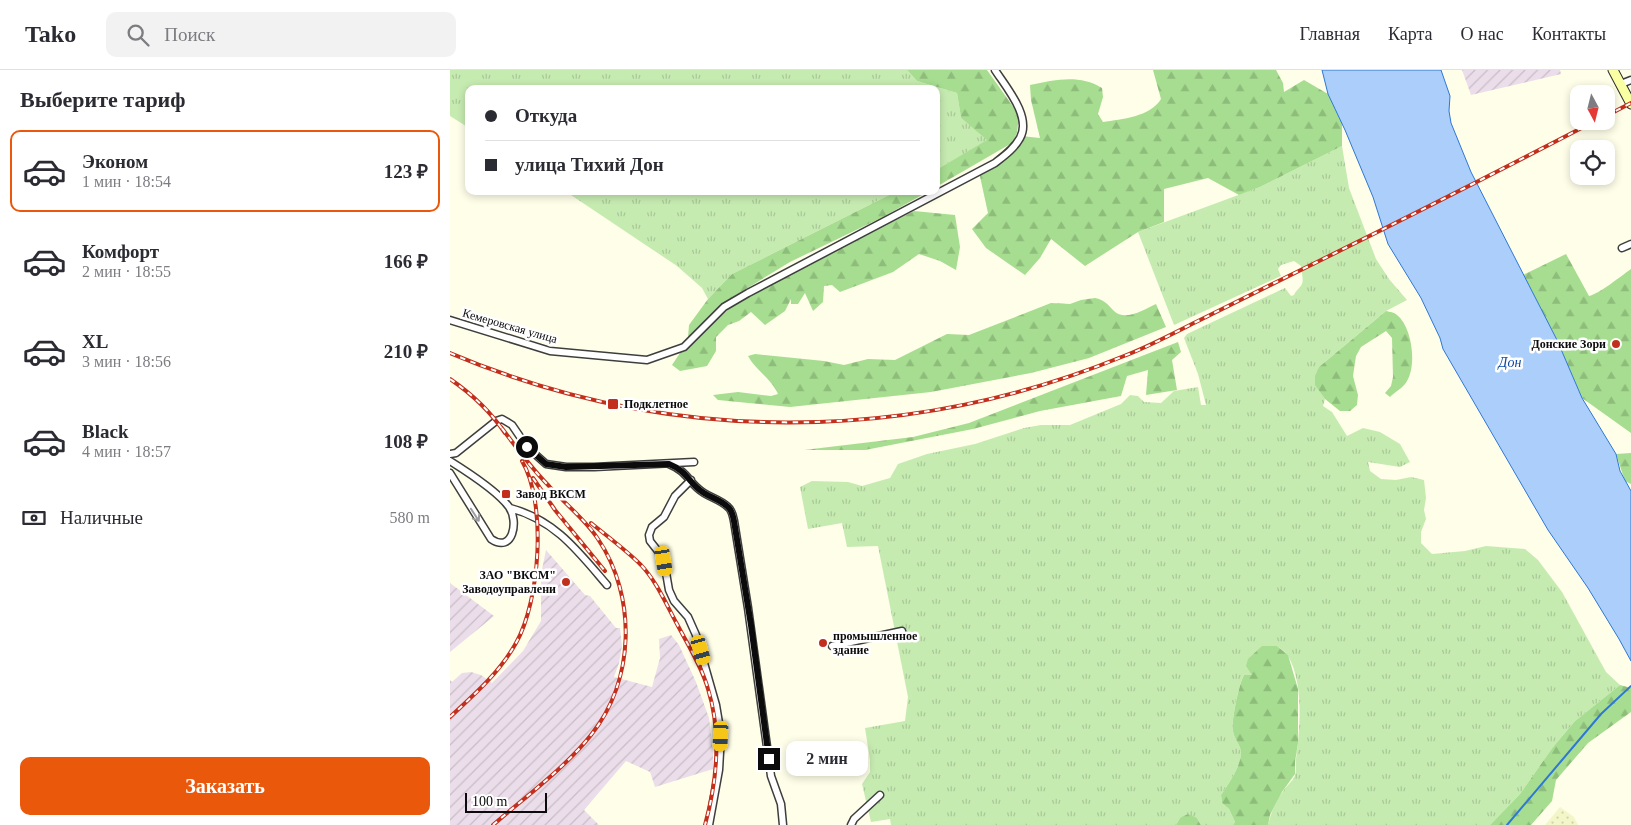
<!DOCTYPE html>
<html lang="ru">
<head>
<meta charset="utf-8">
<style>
	body { margin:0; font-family:"Times New Roman",serif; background:#f2f2f3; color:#2b2b33; height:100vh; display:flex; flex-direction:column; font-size:19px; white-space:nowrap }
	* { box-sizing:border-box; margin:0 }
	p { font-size:16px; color:#7c7c81 }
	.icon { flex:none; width:28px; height:28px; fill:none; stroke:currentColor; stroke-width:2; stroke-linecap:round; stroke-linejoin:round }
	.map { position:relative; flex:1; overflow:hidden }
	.side { display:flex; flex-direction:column; background:#fff; width:450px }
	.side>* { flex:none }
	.guide { position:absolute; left:15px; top:15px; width:475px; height:110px; border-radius:10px; box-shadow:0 2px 8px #0003; display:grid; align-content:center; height:110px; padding:0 20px; background:#fff }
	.needle { width:32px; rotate:173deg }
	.controls { position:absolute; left:1120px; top:15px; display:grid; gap:10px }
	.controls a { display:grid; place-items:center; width:45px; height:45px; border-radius:10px; background:#fff; box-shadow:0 2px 8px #0003; font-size:25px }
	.scale { position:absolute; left:15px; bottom:12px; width:82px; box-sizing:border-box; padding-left:5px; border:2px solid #0b0b0b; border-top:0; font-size:14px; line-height:18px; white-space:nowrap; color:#0b0b0b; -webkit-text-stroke:4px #fff; paint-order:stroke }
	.end { position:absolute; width:22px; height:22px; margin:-11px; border:6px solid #0b0b0b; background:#fff; box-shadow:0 0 0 2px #fff }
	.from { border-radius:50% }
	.bubble { position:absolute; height:35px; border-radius:10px; background:#fff; box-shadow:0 2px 8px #0003; font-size:16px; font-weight:700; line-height:35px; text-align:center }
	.car { position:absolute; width:15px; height:30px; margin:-15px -8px; border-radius:6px; box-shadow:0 0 4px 1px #0007; background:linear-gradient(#f5c518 24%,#345 0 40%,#f5c518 0 76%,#345 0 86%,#f5c518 0) }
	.guide b { display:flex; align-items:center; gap:18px; height:48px; font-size:19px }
	.guide b+b { border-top:1px solid #e1e1e2 }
	.guide i { width:12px; height:12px; background:#2b2b33 }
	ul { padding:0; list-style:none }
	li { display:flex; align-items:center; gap:15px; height:82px; margin:0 10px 8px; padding:0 10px; border:2px solid transparent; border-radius:10px }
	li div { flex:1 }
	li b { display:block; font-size:19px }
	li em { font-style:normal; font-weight:700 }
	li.active { border-color:#ea580c }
	li>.icon { width:45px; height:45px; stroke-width:1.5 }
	h2 { padding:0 20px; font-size:22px; line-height:60px }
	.pay { display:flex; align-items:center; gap:12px; height:55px; padding:0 20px; font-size:19px }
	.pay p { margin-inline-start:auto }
	.cta { display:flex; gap:10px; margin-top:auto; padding:10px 20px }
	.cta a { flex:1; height:58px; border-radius:10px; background:#ea580c; color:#fff; font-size:20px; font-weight:700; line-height:58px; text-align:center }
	header { display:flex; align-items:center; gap:30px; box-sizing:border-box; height:70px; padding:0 25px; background:#fff; border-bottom:1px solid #e1e1e2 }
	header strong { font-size:24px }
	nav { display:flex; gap:28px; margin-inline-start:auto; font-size:18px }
	.search { width:350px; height:45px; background:#f2f2f3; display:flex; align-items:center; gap:12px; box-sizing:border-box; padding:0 18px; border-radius:10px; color:#7c7c81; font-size:19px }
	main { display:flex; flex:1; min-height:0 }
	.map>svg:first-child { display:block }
</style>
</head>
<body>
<header>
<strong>Tako</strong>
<div class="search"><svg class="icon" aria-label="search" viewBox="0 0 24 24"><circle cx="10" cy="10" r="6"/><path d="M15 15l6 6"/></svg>Поиск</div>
<nav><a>Главная</a><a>Карта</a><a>О нас</a><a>Контакты</a></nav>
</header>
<main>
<section class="side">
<h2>Выберите тариф</h2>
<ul>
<li class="active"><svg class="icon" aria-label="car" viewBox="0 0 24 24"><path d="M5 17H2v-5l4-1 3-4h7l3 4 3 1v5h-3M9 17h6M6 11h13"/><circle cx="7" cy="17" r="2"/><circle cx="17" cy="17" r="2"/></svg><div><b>Эконом</b><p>1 мин · 18:54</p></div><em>123 ₽</em></li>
<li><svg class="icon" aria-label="car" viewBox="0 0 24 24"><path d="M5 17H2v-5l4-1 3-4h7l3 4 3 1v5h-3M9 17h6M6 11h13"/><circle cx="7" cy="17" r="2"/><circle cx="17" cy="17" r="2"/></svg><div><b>Комфорт</b><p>2 мин · 18:55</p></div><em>166 ₽</em></li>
<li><svg class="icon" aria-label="car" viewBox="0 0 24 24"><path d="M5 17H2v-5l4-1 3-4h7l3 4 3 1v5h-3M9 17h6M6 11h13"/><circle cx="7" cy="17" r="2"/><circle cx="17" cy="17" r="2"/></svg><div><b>XL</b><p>3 мин · 18:56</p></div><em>210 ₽</em></li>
<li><svg class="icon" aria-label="car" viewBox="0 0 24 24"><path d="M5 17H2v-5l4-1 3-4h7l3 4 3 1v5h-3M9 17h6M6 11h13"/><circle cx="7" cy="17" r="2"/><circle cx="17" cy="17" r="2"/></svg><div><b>Black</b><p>4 мин · 18:57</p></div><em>108 ₽</em></li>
</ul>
<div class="pay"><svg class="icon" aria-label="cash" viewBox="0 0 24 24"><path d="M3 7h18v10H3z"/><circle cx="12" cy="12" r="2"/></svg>Наличные<p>580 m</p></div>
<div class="cta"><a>Заказать</a></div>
</section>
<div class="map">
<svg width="1181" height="755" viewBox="0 0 1181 755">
	<defs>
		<pattern id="industrial-furrows" width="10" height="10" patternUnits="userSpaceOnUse" patternTransform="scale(1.25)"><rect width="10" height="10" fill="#ebdeea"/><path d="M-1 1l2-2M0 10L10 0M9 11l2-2" fill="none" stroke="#c8bdc7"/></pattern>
		<pattern id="farmland-dots" width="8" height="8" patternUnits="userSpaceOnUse" patternTransform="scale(1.25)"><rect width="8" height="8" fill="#f3f6c8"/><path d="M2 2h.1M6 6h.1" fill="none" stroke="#cfd2aa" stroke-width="1.8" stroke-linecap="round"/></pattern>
		<pattern id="grass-tufts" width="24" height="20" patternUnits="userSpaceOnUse" patternTransform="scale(1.25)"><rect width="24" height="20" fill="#c6ebb1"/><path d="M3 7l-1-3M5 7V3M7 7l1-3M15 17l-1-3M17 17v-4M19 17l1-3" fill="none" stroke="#a9c897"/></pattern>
		<pattern id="forest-firs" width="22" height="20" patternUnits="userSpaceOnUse" patternTransform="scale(1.25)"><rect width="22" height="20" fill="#a6dd90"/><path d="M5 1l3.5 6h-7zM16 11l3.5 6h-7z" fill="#8ebc7b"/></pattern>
	</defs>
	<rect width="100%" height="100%" fill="#fffee9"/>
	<!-- industrial -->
	<path fill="url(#industrial-furrows)" d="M1012 0H1110L1111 4 1021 25Z
		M96 480 135 525 140 526 166 558H170L172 576 169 593 164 607 202 617 210 588 209 569 221 565 229 575 246 612 259 648 263 682V699L205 717 200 702 176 691 134 740 149 755H0V610L2 612 12 603 21 602 31 605 42 613 73 581 91 551V504Z
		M0 513 44 546 0 582Z"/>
	<!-- farmland -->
	<path fill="url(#farmland-dots)" d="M1110 737 1124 747 1128 755H1095Z"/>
	<!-- grass -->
	<path fill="url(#grass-tufts)" d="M0 0H457L467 11 507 23 511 48 538 70 486 100V19H19V58L0 46Z
		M892 76 899 118 926 189 939 209 957 230 936 241 869 297 865 314 875 329 873 336 882 342 897 366 913 358 930 362 950 374 960 392 950 397 918 392 920 401 931 409 946 410 961 407 974 410 976 428 974 440 976 449 971 462V473L982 484 1015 481 1036 476 1075 479 1088 490 1112 522 1156 602 1170 615 1125 651 1103 677 1070 724 1040 755H818C821 742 826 730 834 720 837 715 844 710 845 705 847 700 845 694 846 689 850 659 854 613 838 586 836 582 831 579 827 576H812L802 606 794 605C789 613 781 651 783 661 784 669 791 675 791 683 790 698 779 713 771 725L772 733 779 739 785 752 783 755H751L747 748H730L726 755H441L440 749 421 752 412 714 420 702V690L415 658 455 651 458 627 428 476 397 477 392 453 358 459 350 417 362 411 398 412 412 416 440 408 448 394 477 384 525 374 574 358 591 355H620L671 334 680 325 688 326 694 332 711 333 724 321 748 317 751 335H756L748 304 734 268 737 264 835 218 841 226 844 225C846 220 850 218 852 214 854 209 851 201 851 196L844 191 831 195 828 199 831 206 724 255 688 162 810 117Z
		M115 121H447L282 204 258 229 252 218 227 196Z"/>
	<!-- forest -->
	<path fill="url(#forest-firs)" d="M457 0H537L569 45 567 63 562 73 486 117V100L537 70 511 48 507 23 467 11Z
		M703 0H826L833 13 834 22 854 10 878 24 892 52V76L810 117 789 125 758 108 714 119V152L688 162 635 196 601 169 590 188 575 205 536 178 522 159 538 143 529 102 545 93 571 66 590 68 581 30 580 15C605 10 629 4 652 18L653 27 648 44 653 52C672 49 700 47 711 29Z
		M447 121H479L433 147 340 192 286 225 238 268 239 255 258 229 282 204Z
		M464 141 505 145 510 177 506 200 490 191 469 184 443 202 390 222 382 215 374 216 373 232 363 241 355 223 348 234H341V229L335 241 315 255 301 242 289 251 278 255 266 267V281L257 296 230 301 222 295 234 277 298 223Z
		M1116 184 1139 226C1149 224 1171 206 1181 199V363L1132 328 1107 270 1073 205Z
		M645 228C655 230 657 234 664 241 675 252 695 239 706 234L716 257 639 288 581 303 481 322 340 337 268 330 263 325 288 322 321 326 328 324C321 308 306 301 298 286L305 284 374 291 394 295 418 289 445 290 497 264 519 265 601 233 620 234 631 230Z
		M936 241C940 242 944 242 947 245 962 257 967 294 957 311 954 317 945 322 940 327L935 323 941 316 943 307 942 268 936 261 911 277 906 286 903 306 908 325 907 335 900 341H890L875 329 865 315V306L869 297Z
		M728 272 731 282 722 290 727 320 696 325 698 300 677 306 671 326 590 341 523 359 415 380H354L463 367 519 353Z
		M1181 383V414L1175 411 1166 384Z
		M812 576H827L838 585 848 619V673L845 692V704L832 722 825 735 820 745 818 755H783L785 752 779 739 772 733 771 725C779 713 790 698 791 683 791 675 784 669 783 661 781 651 789 614 794 605H802L796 596 798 589Z
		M1170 615 1181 618V642L1138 673 1106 710 1102 731 1081 755H1040L1070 724 1103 677 1125 651Z
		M738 744 747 748 751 755H726L730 748Z"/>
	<!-- water -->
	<path fill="#abcffa" stroke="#2e77d5" d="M872 0H991L1000 26 999 41 1001 53 1021 102 1107 270 1132 328 1166 384 1170 401 1181 421V591L1169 569 1138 518 1098 460 993 279 990 268 971 228 938 174 923 127 895 60 878 24Z"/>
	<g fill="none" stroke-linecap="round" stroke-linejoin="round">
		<!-- stream -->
		<path stroke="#2e77d5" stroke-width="2" d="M1057 755 1151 644 1181 616"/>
		<!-- street casing -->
		<g stroke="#3e3e3e" stroke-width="9">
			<path id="street" d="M1171 14 1181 10
				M1172 178 1181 174
				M0 250 100 281 197 290 234 277 274 237 298 223 545 93C554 86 564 79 570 68 582 47 556 17 545 0
				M0 384 6 383 46 351 52 349 62 355 77 377 96 394 116 397H144L244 392
				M0 391C16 401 48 422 59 437 69 451 63 484 41 469L0 403
				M219 394C239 402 238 413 254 423 262 428 271 430 278 437 282 440 283 446 284 451L298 538 321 706 331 734 333 755
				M241 410 225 426 214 447 202 457 199 465 200 471 211 485 214 491 219 520 224 531 238 547 246 565 266 635 271 665 269 700 259 755
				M60 438C105 450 128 481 157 515
				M382 576 452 561
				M401 755 404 749 430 725"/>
		</g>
		<!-- secondary casing -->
		<g stroke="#2d2d2d" stroke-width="11">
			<path id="secondary" d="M1163 0 1181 34"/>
		</g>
		<!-- street -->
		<use href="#street" stroke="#fff" stroke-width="6"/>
		<!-- secondary -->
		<use href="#secondary" stroke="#faffa4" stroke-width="9"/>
		<!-- rail casing -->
		<g stroke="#c22f1c" stroke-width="4">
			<path id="rail" d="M1156 46 1181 33
				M0 283C217 375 456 375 674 286 698 277 722 264 746 252 786 232 826 212 867 192 960 146 1053 99 1145 51
				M0 309C22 324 40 341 55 363
				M83 408 105 440 155 501
				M141 453C158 467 176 480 191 495 207 512 216 534 227 554 238 575 252 597 258 619 272 664 267 711 255 755
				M0 647C24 625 50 602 66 573 90 531 97 433 72 391
				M43 755C75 727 115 698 141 665 185 610 187 527 148 469 135 449 115 434 99 416 81 398 66 377 51 357"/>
		</g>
		<!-- rail -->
		<use href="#rail" stroke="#fff" stroke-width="2" stroke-dasharray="5.5" stroke-linecap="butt"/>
	</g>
	<!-- one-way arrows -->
	<defs><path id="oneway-shaft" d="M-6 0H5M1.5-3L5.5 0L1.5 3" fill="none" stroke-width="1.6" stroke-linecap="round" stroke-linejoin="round" transform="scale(1.25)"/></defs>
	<use stroke="#9d9d9d" href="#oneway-shaft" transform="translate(25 445) rotate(57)"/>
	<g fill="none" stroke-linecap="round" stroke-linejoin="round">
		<!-- route -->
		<path stroke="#0b0b0b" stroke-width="6" d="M77 377 96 394 116 397 219 394C239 402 238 413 254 423 262 428 271 430 278 437 282 440 283 446 284 451L301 555 319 689"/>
	</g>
	<!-- markers -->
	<g fill="#c22f1c" stroke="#fff" stroke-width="2">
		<circle cx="1166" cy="274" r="5"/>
		<rect x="157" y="328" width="12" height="12" rx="2.5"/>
		<rect x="51" y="419" width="10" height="10" rx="2.5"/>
		<circle cx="116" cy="512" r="5"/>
		<circle cx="373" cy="573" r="5"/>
	</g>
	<g text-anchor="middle" stroke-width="5" stroke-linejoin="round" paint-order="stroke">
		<!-- street labels -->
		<g font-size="12" fill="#0b0b0b" stroke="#fff">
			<text transform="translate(60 256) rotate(16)" y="4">Кемеровская улица</text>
		</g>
		<!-- poi labels -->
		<g font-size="12" font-weight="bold" fill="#0b0b0b" stroke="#fff" text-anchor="start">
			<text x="1156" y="278" text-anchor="end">Донские Зори</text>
			<text x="174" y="338">Подклетное</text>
			<text x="66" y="428">Завод ВКСМ</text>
			<text x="106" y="509" text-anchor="end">ЗАО "ВКСМ"<tspan x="106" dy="14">Заводоуправлени</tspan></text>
			<text x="383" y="570">промышленное<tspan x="383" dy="14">здание</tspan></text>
		</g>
		<!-- water labels -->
		<g font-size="14" font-style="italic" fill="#0e4aa3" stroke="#fff">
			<text x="1060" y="297">Дон</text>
		</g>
	</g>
</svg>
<div class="controls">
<a><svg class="needle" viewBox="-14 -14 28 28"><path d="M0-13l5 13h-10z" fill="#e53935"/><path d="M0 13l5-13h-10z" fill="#7c7c81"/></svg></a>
<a><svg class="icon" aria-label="locate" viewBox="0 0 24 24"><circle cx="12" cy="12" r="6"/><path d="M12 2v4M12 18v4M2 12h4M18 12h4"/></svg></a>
</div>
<div class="scale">100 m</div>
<i class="end from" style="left:77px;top:377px"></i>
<i class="end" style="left:319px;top:689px"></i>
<div class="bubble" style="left:336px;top:671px;width:82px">2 мин</div>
<i class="car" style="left:214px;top:491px;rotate:171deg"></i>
<i class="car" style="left:251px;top:580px;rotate:164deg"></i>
<i class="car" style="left:271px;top:666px;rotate:183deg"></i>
<div class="guide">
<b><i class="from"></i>Откуда</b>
<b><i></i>улица Тихий Дон</b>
</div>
</div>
</main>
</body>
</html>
